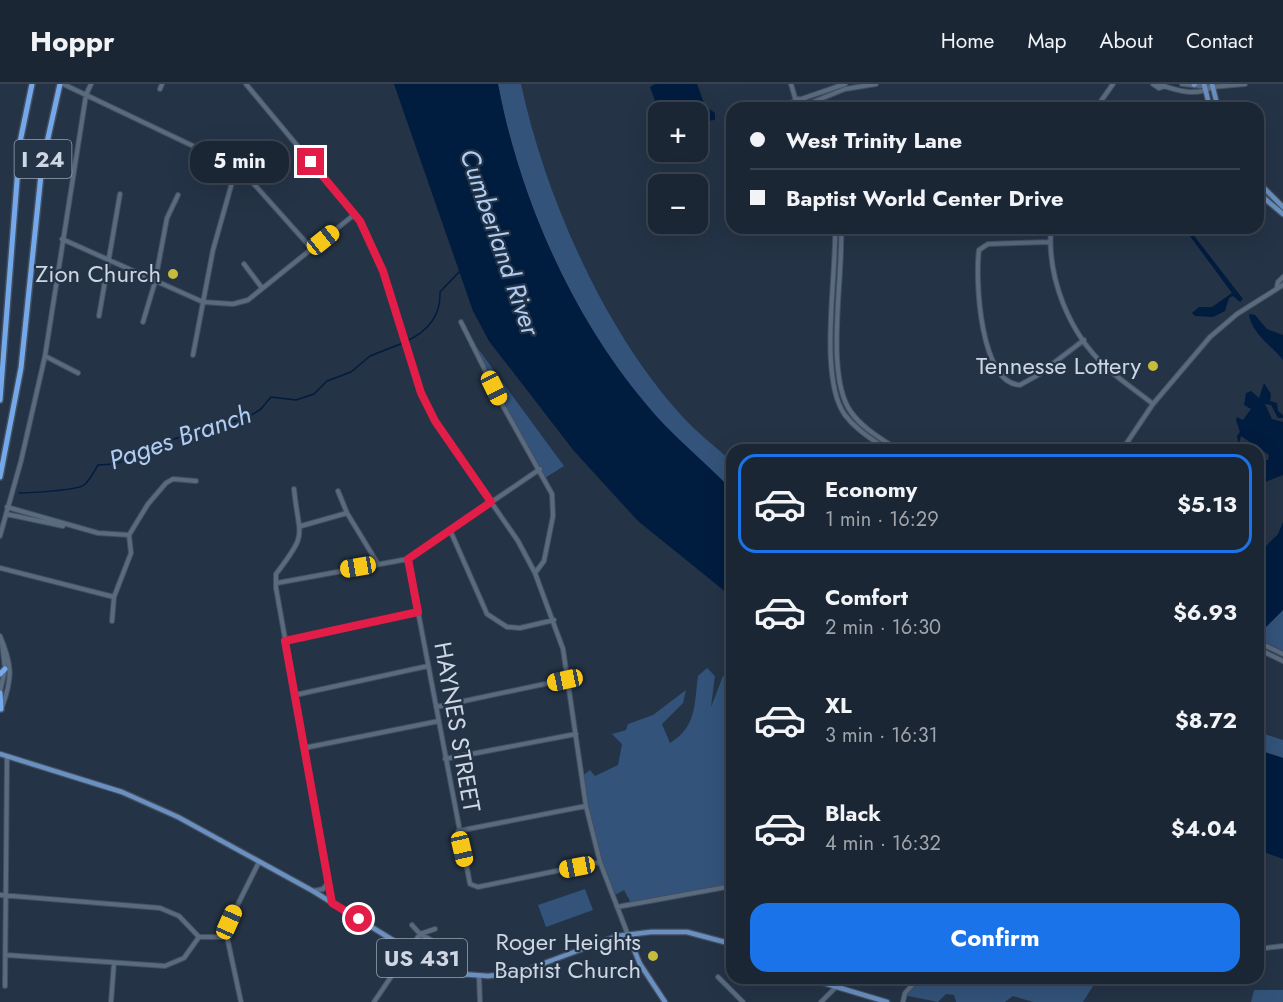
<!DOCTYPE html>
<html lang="en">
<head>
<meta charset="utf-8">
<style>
	body { margin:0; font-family:Jost,sans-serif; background:#283240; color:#f1f3f6; height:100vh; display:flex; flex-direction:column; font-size:22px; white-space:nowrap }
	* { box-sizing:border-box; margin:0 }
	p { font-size:20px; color:#a0a5ac }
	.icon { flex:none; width:33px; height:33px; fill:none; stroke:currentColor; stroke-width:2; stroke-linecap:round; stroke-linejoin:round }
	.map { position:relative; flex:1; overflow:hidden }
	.drawer { position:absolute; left:726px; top:360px; width:538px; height:540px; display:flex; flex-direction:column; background:#1b2634; border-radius:18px; box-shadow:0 6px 24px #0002,0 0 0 2px #39434f }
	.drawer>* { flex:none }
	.top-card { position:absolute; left:726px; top:18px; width:538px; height:132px; border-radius:18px; box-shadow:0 6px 24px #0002,0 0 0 2px #39434f; display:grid; align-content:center; height:132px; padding:0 24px; background:#1b2634 }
	.controls { position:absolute; left:648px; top:18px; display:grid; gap:12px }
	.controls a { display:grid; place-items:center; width:60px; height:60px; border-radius:12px; background:#1b2634; box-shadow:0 6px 24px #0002,0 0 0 2px #39434f; font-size:30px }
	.end { position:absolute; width:27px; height:27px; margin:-14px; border:8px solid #e11d48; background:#fff; box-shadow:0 0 0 3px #fff }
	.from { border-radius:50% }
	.bubble { position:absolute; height:42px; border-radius:18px; background:#1b2634; box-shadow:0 6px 24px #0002,0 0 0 2px #39434f; font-size:20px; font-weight:700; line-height:42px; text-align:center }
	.car { position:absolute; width:18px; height:36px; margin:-18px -9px; border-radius:8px; box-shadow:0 0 4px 2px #0007; background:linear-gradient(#f5c518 24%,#345 0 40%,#f5c518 0 76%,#345 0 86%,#f5c518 0) }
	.top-card b { display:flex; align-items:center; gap:21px; height:57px; font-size:22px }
	.top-card b+b { border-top:2px solid #39434f }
	.top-card i { width:15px; height:15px; background:#f1f3f6 }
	ul { padding:10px 0 0; list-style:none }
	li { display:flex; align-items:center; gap:18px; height:99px; margin:0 12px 9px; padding:0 12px; border:3px solid transparent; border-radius:18px }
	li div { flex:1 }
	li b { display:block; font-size:22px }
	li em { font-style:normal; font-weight:700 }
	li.selected { border-color:#1a73e8 }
	li>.icon { width:54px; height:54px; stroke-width:1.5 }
	.button { display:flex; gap:12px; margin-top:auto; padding:12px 24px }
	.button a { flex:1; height:69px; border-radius:18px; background:#1a73e8; color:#fff; font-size:24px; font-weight:700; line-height:69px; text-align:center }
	header { display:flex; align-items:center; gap:36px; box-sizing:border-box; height:84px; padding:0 30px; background:#1b2634; border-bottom:2px solid #39434f }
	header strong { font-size:28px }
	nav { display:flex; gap:33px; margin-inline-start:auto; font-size:21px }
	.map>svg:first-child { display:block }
</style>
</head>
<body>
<header>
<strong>Hoppr</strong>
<nav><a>Home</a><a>Map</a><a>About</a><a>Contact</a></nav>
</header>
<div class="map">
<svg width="1283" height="918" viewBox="0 0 1283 918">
	<rect width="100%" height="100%" fill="#243346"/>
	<!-- green -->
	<path fill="#33537a" d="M498 0H521C545 112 604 246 681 331 696 348 715 362 732 378V406C703 376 671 351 645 319 571 231 519 112 498 0Z
		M476 262 564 382 545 394 503 322 474 263Z
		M1283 526V567L1259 555 1258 550Z
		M707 584 715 592 711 623 723 592 732 588V802L632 821 624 806 617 810 614 809 604 782 600 778 581 693 590 686 595 692 618 681 622 660 612 650 626 646 628 640 653 631 686 606 683 619 662 640 670 659C697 642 694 621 698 592Z
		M1258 648 1283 656V674L1259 666Z
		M585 805 593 826 546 843 538 821Z
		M918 894H1098L1083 918H1033L1013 912 1005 918H956L954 911 946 910 938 918 903 911Z
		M1254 906H1283V918H1251Z"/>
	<!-- water -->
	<path fill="#001c3e" d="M394 0H498C519 112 571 231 645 319 671 351 703 376 732 406V513L638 437 574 367 489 257 473 227Z
		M655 0H697L705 22 715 29V36L698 38V28H659L650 3Z
		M1184 144H1188L1243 215 1240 218 1233 212 1229 214 1225 227 1213 233 1195 232 1192 229 1199 223H1212L1232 209Z
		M1249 230 1255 231 1267 245 1283 251V276C1273 263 1251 249 1249 230Z
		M1264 299 1271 310 1270 317 1277 319 1278 327 1283 331V334H1278L1271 321 1265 320 1272 335 1283 338V391L1265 398 1259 387V377L1268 376 1269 371 1241 352 1239 359 1246 366 1239 364 1237 352 1240 348 1236 336 1237 333 1243 336 1251 325 1244 321 1246 309 1251 307 1259 314Z
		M1283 438V526L1259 550V469L1278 450Z
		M1258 666 1283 674V775L1259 766Z"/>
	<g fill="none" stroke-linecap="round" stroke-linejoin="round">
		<!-- stream -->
		<path stroke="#001c3e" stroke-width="1.5" d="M407 257C428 247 441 231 440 208L459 188
			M19 409C30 409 78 406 84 401 90 396 94 387 98 381L115 380 162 359 183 352 211 348 223 339 243 336 261 325 271 313 296 316 314 310 327 297 351 288 370 272 403 259"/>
		<!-- minor casing -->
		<g stroke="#434f5f" stroke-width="6">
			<path id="minor" d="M63 0 212 71 253 99 312 165
				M246 0 360 137 383 187 421 309 435 337 518 457 535 489 563 565 586 722 600 778 628 851
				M791 0 798 24
				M1153 0 1159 4 1165 2
				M1158 0C1175 6 1196 13 1212 3
				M1182 0 1212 3 1245 0
				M160 5 162 0
				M798 15 805 24
				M775 24 845 0
				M798 24 845 5 876 0
				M1096 24 1113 0
				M732 32V38
				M835 144C837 189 818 294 845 331 856 346 872 355 887 366
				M841 144C844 189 824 291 851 328 862 344 882 355 898 366
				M1051 144C1047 194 1069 249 1106 283 1120 296 1138 308 1153 320
				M62 155 203 218 233 220 248 216 355 130
				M1050 158 988 160 979 166C975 195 980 300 1020 301L1038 291 1084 256
				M244 180 262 204
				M1277 203 1278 198 1283 193
				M99 232 120 110
				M143 238 155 198 167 134 178 111
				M461 238 503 322 552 410 553 432 544 477 535 489
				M193 271 213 166 235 88
				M45 272 78 289
				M1122 366 1153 320 1210 253 1237 230 1283 201
				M294 405C299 455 309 447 276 490V504L332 818
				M338 407 347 429 378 480
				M7 423 98 449 129 451
				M6 430 63 442
				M301 442 347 429
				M450 446 487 530 507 543 520 544 554 536
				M0 452 21 377 45 272 86 11 91 0
				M408 475 470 800 478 803 600 778
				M0 484 114 513
				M277 499 408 475 540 385
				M112 537 114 513 131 469 129 451 148 420 166 399 173 395 196 397
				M0 552C12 581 13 593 2 623
				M285 557 418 528
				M1258 558 1283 570
				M1258 565 1283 577
				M0 608 5 585 2 559
				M295 611 428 582
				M436 623 568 595
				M304 664 439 637
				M445 675 576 650
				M458 747 586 722
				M313 807 323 805 329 798
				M0 811 160 824 179 832 199 853
				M617 823 732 802
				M412 841 420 850 435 845
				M199 853H227
				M1258 865 1283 862
				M6 871 165 882 184 874 199 853
				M479 892 480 918
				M718 893 743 918
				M5 902 7 672
				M111 918 114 879
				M241 918 227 853 229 838 259 778
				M374 918 420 850 431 856
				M821 918 845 894
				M903 918 905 909 919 894"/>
		</g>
		<!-- major casing -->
		<g stroke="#434f5f" stroke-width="7">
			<path id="major" d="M1204 0 1210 24
				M1212 0 1218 24
				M1194 1 1195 0
				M1258 98 1283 123
				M1258 109 1283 130
				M0 670 122 708 178 733 313 807 435 882 461 890 488 892 518 889 617 852 651 848H687L732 860
				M628 851 640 880 665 918
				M807 894 887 918"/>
		</g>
		<!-- highway casing -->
		<g stroke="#434f5f" stroke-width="8">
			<path id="highway" d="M0 316 20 58 32 0
				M0 393 21 284 42 81 60 0
				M0 590 5 585
				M0 609 1 625"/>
		</g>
		<!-- minor -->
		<use href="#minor" stroke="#5a6b80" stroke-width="4"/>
		<!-- major -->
		<use href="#major" stroke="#6990c0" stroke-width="4.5"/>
		<!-- highway -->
		<use href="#highway" stroke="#73a9eb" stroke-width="5"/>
	</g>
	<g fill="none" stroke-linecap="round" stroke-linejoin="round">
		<!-- route -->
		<path stroke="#e11d48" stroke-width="8" d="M311 78 360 137 383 187 421 309 435 337 491 418 408 475 418 528 285 557 332 819 359 835"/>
	</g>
	<!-- markers -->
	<g fill="#c7bb3c" stroke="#243346" stroke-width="2">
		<circle cx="173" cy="190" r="6"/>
		<circle cx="1153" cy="282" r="6"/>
		<circle cx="653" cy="872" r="6"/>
	</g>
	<g text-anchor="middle" stroke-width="4.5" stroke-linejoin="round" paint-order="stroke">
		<!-- shield labels -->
		<g fill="#243346" stroke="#9aa5b3" stroke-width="1.5">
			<rect x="14.5" y="56" width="57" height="38" rx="4.5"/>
			<rect x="377" y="855" width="90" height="38" rx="4.5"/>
		</g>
		<g font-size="22" font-weight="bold" fill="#cdd6e2">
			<text x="43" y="83">I 24</text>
			<text x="422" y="882">US 431</text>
		</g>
		<!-- poi labels -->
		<g font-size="24" fill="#cdd6e2" stroke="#243346" text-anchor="end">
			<text x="161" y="198">Zion Church</text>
			<text x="1141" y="290">Tennesse Lottery</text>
			<text x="641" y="866">Roger Heights<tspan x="641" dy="28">Baptist Church</tspan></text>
		</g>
		<!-- street labels -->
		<g font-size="24" fill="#cdd6e2" stroke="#243346">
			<text transform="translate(457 643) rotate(80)" y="8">HAYNES STREET</text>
		</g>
		<!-- water labels -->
		<g font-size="26" font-style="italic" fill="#b0cef3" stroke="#243346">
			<text transform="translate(500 158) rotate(71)" y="9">Cumberland River</text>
			<text transform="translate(180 353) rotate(-19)" y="9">Pages Branch</text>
		</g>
	</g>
</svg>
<div class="controls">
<a>+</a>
<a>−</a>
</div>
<i class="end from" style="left:359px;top:835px"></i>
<i class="end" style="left:311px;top:78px"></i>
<div class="bubble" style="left:190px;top:57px;width:99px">5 min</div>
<i class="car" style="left:323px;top:156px;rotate:51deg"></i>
<i class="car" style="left:494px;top:304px;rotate:154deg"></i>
<i class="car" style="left:358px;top:483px;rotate:260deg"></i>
<i class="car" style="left:565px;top:596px;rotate:258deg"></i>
<i class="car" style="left:462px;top:765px;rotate:167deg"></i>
<i class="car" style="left:577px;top:783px;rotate:259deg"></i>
<i class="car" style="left:229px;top:838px;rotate:24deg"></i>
<div class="top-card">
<b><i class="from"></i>West Trinity Lane</b>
<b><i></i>Baptist World Center Drive</b>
</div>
<section class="drawer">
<ul>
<li class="selected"><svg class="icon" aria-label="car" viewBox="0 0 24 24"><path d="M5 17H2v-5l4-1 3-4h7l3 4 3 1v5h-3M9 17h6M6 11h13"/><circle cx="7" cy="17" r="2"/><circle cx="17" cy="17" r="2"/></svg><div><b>Economy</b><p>1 min · 16:29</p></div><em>$5.13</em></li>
<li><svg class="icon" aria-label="car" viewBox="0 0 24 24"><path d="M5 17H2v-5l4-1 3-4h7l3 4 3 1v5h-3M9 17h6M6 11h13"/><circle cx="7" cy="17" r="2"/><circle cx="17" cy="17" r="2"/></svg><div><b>Comfort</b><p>2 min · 16:30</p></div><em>$6.93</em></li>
<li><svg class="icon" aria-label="car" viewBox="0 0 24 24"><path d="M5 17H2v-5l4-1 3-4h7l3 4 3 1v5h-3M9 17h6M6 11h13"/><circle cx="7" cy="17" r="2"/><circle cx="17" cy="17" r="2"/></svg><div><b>XL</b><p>3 min · 16:31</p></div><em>$8.72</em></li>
<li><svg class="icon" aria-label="car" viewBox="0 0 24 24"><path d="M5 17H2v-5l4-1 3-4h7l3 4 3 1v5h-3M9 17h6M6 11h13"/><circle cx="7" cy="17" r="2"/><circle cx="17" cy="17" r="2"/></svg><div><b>Black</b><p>4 min · 16:32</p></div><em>$4.04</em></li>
</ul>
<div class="button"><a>Confirm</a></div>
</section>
</div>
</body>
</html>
